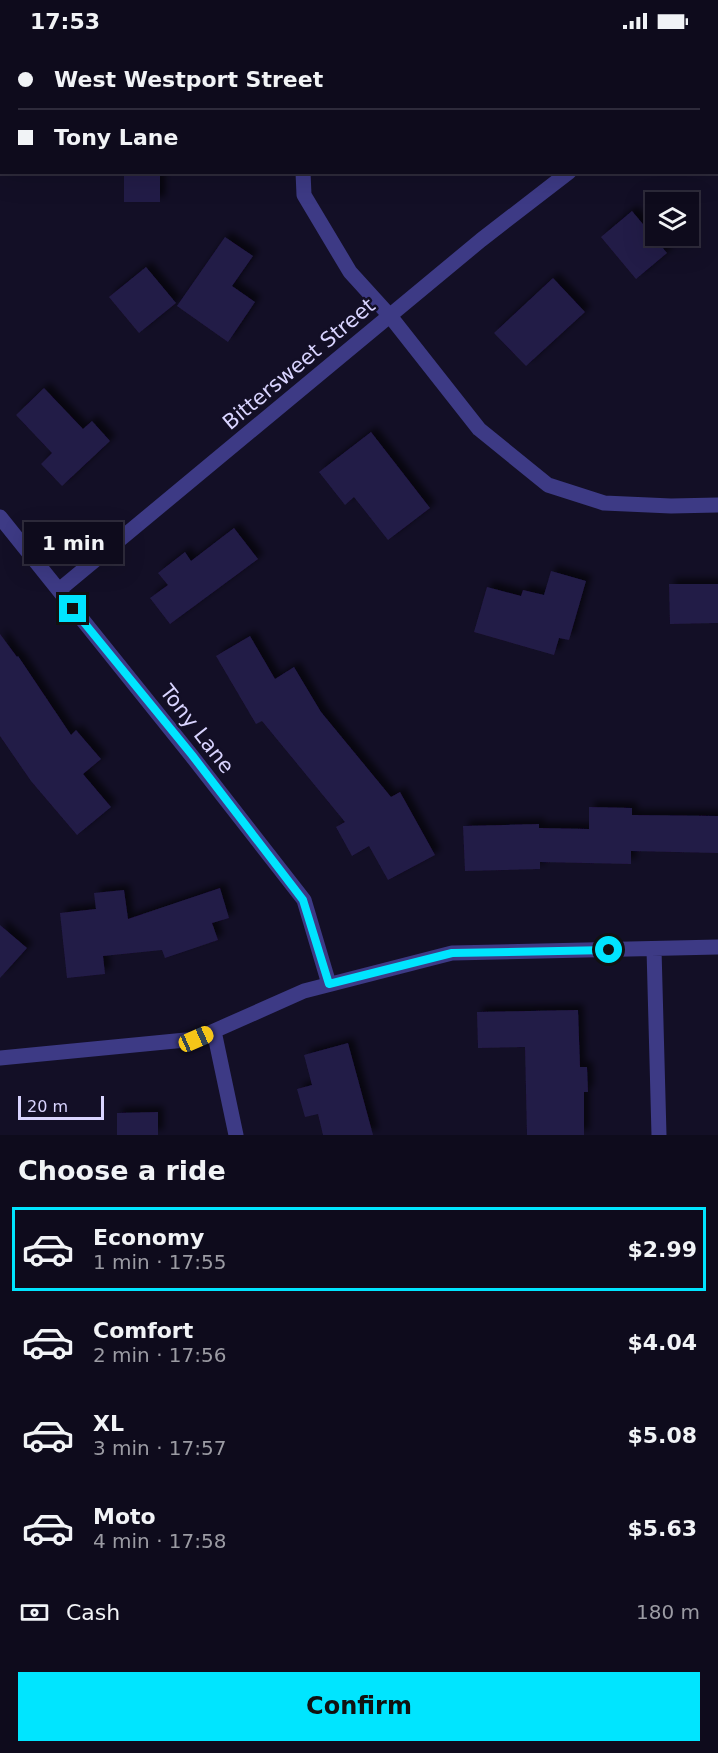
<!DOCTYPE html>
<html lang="en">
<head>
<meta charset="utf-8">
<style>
	body { margin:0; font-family:"DejaVu Sans",sans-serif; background:#171425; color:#f1f3f6; height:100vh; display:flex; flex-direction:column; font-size:22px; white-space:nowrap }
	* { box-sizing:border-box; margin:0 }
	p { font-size:20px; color:#9b9ba3 }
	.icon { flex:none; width:33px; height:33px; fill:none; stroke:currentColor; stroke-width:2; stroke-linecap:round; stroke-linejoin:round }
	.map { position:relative; height:1093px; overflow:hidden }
	.details { display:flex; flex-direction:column; background:#0e0b1c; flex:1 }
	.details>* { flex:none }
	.guide { position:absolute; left:0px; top:0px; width:718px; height:132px; box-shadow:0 6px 24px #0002,0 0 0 2px #2e2b3b; display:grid; align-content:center; height:132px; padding:0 18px; background:#0e0b1c }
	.controls { position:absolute; left:645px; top:150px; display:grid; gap:12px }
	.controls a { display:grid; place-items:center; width:54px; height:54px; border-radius:0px; background:#0e0b1c; box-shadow:0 6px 24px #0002,0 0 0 2px #2e2b3b; font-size:30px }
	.scale { position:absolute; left:18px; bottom:15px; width:86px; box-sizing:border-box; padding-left:6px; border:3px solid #d9d4ff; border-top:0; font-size:16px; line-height:21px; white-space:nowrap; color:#d9d4ff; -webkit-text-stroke:4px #130f26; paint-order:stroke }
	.end { position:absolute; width:27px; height:27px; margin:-14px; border:8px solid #00e5ff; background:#111; box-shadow:0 0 0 3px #111 }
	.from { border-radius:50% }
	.bubble { position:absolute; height:42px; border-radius:0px; background:#0e0b1c; box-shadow:0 6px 24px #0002,0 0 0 2px #2e2b3b; font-size:20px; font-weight:700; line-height:42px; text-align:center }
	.car { position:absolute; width:18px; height:36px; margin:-18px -9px; border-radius:8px; box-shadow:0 0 4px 2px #0007; background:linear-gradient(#f5c518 24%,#345 0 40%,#f5c518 0 76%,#345 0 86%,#f5c518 0) }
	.guide b { display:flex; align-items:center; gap:21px; height:57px; font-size:22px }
	.guide b+b { border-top:2px solid #2e2b3b }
	.guide i { width:15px; height:15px; background:#f1f3f6 }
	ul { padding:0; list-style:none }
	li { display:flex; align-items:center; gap:18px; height:84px; margin:0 12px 9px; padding:0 6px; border:3px solid transparent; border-radius:0px }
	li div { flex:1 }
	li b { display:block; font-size:22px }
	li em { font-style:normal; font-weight:700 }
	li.selected { border-color:#00e5ff }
	li>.icon { width:54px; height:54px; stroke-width:1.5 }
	h2 { padding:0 18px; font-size:27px; line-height:72px }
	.pay { display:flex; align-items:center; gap:15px; height:66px; padding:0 18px; font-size:22px }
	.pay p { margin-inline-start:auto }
	.cta { display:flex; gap:12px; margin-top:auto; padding:12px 18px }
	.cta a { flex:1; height:69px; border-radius:0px; background:#00e5ff; color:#111; font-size:24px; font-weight:700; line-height:69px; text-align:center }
	.status { display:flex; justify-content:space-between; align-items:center; height:42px; padding:0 30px; background:#0e0b1c; direction:ltr }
	.status svg { height:16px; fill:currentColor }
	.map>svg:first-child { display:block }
</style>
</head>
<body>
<div class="status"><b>17:53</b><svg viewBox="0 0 49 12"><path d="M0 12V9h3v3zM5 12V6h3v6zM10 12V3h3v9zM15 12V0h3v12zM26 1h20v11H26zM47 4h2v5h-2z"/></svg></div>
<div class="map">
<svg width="718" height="1093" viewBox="0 0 718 1093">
	<defs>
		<filter id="shadow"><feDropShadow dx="5.5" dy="-5.5" stdDeviation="3" flood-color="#0009"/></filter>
	</defs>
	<rect width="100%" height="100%" fill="#130f26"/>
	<!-- building -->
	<path fill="#241b47" filter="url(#shadow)" d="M124 130H160V160H124Z
		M632 169 667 211 636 237 601 195Z
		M225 195 253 214 232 244 255 260 228 300 177 264Z
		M146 225 176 261 139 291 109 255Z
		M553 236 585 270 526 324 494 291Z
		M44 346 83 387 92 379 110 399 62 444 41 422 52 411 16 373Z
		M371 390 430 466 388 498 354 455 345 463 319 430Z
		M234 486 258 517 170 582 150 556 168 543 158 531 185 510 191 519Z
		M551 529 586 539 569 598 559 596 554 613 474 590 487 545 521 554 523 548 544 553Z
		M669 542H718V581L670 582Z
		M0 592 17 615 18 614 71 693 76 688 101 717 83 732 111 765 77 793 31 739 0 694Z
		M250 594 275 637 294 625 321 670 391 755 400 750 435 813 388 838 369 804 352 814 336 785 345 780 262 679 256 682 216 614Z
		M589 765 632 766V773L718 774V811L631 809V822L540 820V827L465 829 463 784 539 782V786L589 787Z
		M220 846 229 876 212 881 218 898 165 916 162 908 103 914 105 932 67 936 60 871 96 867 94 851 124 848 128 877Z
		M0 883 27 906 0 936Z
		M578 968 580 1025H587L588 1050H584V1093H527L525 1005 478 1006 477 970Z
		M348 1001 373 1093H323L318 1072 305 1075 297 1047 312 1043 304 1013Z
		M158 1070V1093H117V1071Z"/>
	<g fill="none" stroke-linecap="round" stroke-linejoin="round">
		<!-- minor -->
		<path stroke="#3d3a85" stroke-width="15" d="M298 0V2
			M717 24 718 23
			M303 130 304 153 350 230 390 274 479 387 548 443 604 461 671 464 718 463
			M0 475 191 713 304 858 329 942
			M59 548 481 198 569 130
			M654 907 659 1093
			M214 989 236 1093
			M0 1016 196 997 304 949 452 911 718 905"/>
	</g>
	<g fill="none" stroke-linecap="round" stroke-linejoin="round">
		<!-- route -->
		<path stroke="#00e5ff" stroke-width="8" d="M73 567 192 713 303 858 329 942 452 911 609 908"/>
	</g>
	<g text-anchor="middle" stroke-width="5" stroke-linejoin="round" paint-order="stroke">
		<!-- street labels -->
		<g font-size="21" fill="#d9d4ff" stroke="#130f26">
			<text transform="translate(299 322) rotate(-40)" y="7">Bittersweet Street</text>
			<text transform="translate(197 687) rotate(52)" y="7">Tony Lane</text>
		</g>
	</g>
</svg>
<div class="controls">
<a><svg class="icon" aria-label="layers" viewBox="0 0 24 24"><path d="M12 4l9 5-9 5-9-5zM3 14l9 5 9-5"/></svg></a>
</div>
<div class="scale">20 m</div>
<i class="end from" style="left:609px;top:908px"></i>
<i class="end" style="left:73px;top:567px"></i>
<div class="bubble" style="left:24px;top:480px;width:99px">1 min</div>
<i class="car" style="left:196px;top:997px;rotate:66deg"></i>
<div class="guide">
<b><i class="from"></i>West Westport Street</b>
<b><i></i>Tony Lane</b>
</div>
</div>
<section class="details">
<h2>Choose a ride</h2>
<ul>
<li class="selected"><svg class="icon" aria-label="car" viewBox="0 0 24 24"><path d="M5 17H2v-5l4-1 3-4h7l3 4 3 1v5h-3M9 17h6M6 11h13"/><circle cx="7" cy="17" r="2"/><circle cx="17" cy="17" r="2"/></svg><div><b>Economy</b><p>1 min · 17:55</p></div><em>$2.99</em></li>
<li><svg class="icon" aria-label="car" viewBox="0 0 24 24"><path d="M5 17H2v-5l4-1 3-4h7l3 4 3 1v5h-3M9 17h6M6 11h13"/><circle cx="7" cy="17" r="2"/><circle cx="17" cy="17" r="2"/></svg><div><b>Comfort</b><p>2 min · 17:56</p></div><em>$4.04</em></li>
<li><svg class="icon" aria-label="car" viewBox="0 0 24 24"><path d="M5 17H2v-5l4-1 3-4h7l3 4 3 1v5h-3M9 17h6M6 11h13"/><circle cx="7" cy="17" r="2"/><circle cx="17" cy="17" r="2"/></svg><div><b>XL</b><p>3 min · 17:57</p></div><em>$5.08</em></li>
<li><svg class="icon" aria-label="car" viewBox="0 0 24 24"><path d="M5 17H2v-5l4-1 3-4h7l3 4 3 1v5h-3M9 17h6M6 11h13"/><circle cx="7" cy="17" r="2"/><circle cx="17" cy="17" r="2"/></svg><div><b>Moto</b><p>4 min · 17:58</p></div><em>$5.63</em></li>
</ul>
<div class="pay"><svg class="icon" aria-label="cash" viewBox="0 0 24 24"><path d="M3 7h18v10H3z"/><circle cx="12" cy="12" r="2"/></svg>Cash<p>180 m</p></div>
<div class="cta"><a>Confirm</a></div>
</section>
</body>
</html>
